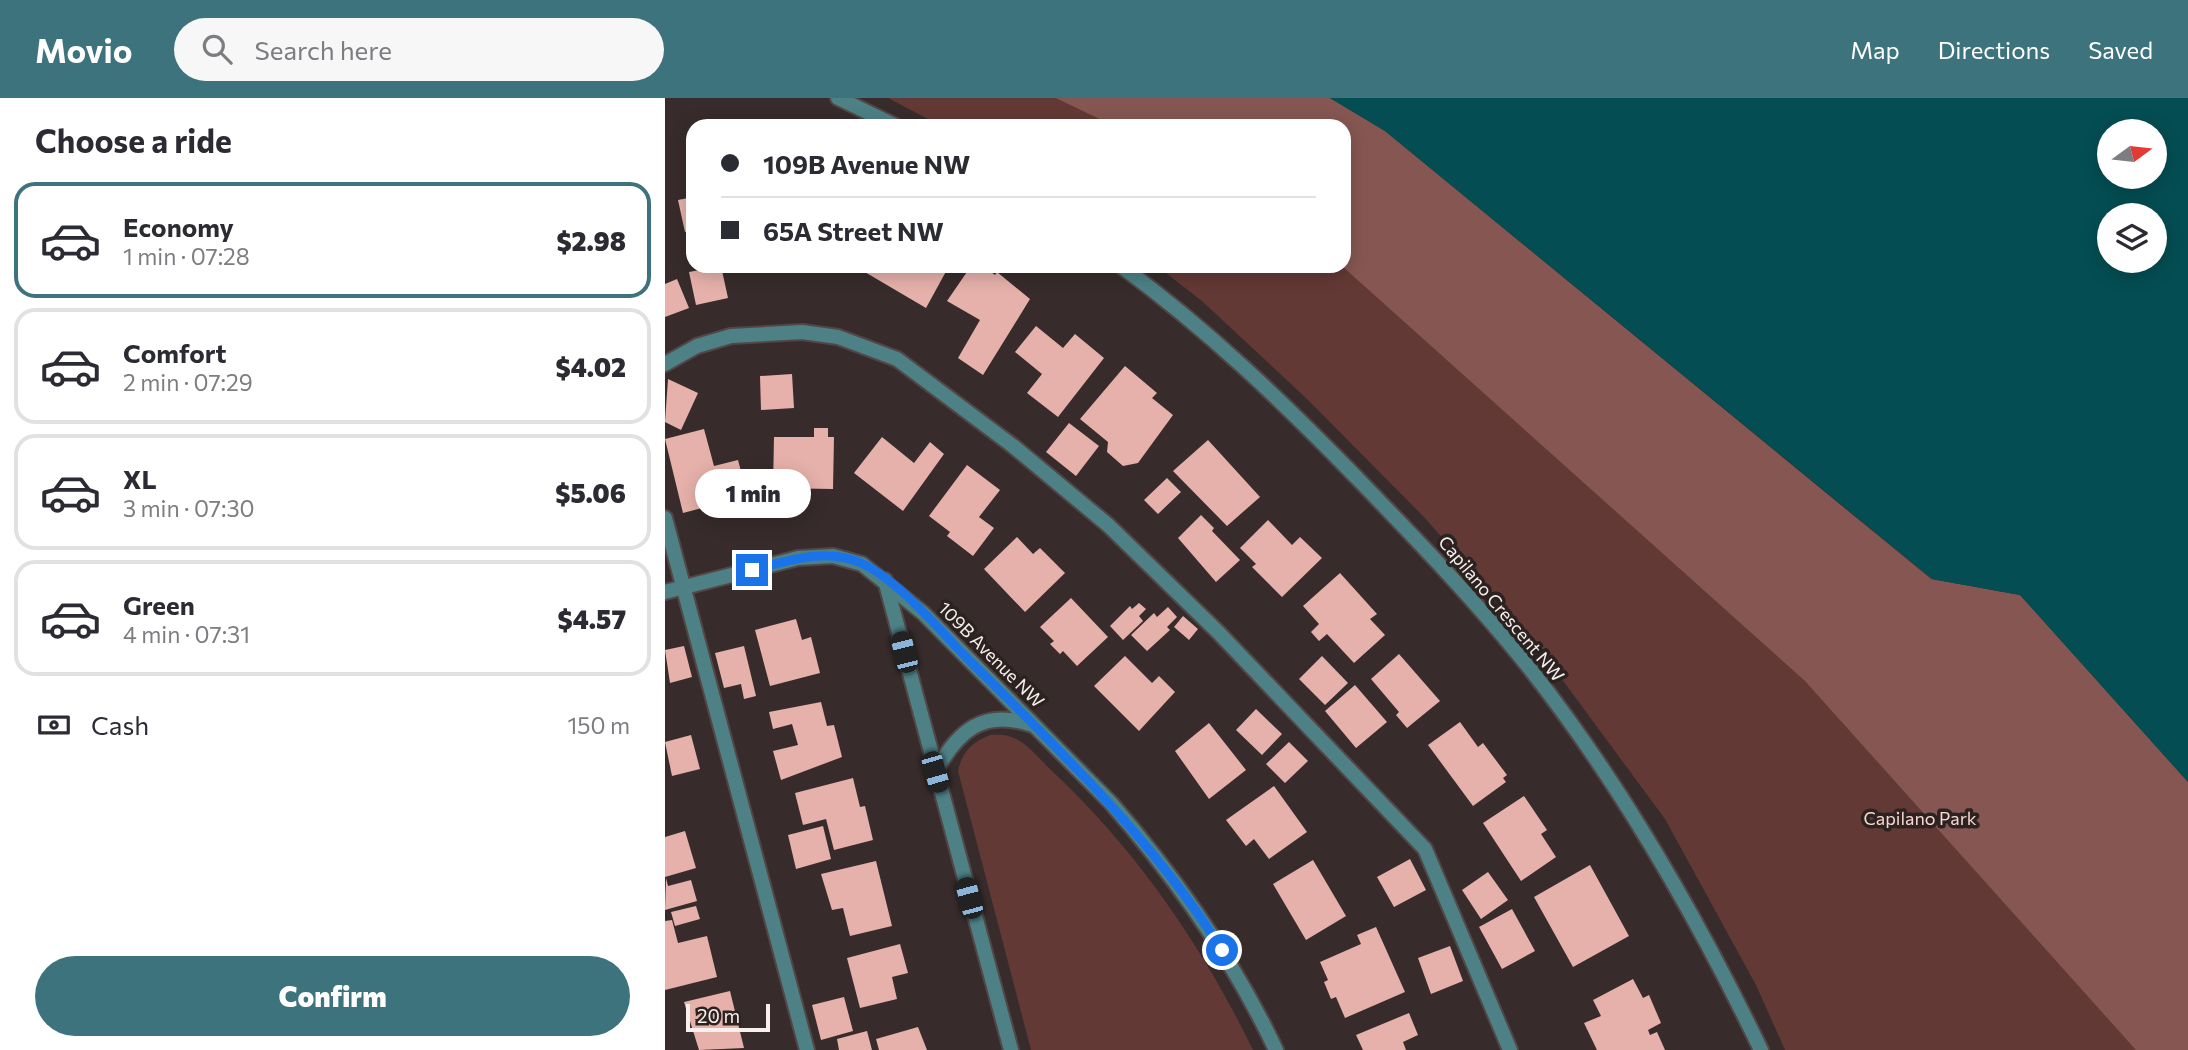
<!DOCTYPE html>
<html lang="en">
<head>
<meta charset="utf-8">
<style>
	body { margin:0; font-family:Commissioner,sans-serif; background:#f7f7f7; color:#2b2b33; height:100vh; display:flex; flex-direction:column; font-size:26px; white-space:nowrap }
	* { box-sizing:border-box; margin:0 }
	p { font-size:23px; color:#7c7c81 }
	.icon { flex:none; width:38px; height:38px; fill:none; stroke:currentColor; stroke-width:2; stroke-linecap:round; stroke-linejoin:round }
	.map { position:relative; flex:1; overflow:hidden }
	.sheet { display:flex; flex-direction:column; background:#fff; width:665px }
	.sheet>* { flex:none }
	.banner { position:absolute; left:21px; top:21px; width:665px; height:154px; border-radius:21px; box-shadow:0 4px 18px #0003; display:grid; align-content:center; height:154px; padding:0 35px; background:#fff }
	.needle { width:46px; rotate:75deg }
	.fabs { position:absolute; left:1432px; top:21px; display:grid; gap:14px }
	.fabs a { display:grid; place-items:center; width:70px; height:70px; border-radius:50%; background:#fff; box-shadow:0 4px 18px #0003; font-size:35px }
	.scale { position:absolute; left:21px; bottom:18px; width:84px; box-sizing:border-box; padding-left:7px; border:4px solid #f7f0ef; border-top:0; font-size:19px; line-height:24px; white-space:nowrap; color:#f7f0ef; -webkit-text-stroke:5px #2c2321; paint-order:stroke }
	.end { position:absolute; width:32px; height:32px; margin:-16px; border:9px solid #1a73e8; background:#fff; box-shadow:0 0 0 4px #fff }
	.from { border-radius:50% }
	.bubble { position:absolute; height:49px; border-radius:24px; background:#fff; box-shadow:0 4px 18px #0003; font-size:23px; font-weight:800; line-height:49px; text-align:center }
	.car { position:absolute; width:21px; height:42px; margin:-21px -10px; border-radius:9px; box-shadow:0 0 5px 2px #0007; background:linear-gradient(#222 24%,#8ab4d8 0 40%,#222 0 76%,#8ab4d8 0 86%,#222 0) }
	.banner b { display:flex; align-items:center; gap:24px; height:66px; font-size:26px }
	.banner b+b { border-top:2px solid #e1e1e2 }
	.banner i { width:18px; height:18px; background:#2b2b33 }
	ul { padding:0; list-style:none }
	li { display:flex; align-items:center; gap:21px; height:116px; margin:0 14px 10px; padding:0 21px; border:4px solid #e1e1e2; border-radius:21px }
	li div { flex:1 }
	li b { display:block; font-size:26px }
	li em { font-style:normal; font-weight:800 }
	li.selected { border-color:#3d737c }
	li>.icon { width:63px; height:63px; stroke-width:1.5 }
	h2 { padding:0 35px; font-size:32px; line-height:84px }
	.pay { display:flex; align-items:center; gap:18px; height:77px; padding:0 35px; font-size:26px }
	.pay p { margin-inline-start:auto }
	.cta { display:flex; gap:14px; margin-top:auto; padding:14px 35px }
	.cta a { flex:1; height:80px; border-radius:42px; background:#3d737c; color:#fff; font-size:28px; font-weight:800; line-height:80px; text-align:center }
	header { display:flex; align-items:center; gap:42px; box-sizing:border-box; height:98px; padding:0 35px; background:#3d737c; color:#fff }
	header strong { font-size:33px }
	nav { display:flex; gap:38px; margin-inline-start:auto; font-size:24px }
	.search { width:490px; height:63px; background:#f7f7f7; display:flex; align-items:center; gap:18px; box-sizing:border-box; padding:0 24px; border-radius:38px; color:#7c7c81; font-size:26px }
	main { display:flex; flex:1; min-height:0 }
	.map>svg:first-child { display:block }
</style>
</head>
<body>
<header>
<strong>Movio</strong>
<div class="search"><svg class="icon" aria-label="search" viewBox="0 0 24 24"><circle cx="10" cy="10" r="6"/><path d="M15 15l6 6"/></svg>Search here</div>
<nav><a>Map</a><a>Directions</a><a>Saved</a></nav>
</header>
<main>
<section class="sheet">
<h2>Choose a ride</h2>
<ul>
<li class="selected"><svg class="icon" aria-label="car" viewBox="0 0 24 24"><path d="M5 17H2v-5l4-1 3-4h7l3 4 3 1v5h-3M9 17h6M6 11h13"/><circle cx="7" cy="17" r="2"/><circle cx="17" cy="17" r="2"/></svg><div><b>Economy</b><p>1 min · 07:28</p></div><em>$2.98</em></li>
<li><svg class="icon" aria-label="car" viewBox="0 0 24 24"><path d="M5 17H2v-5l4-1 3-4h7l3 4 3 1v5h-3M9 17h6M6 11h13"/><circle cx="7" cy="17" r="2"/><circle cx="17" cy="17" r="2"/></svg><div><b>Comfort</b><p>2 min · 07:29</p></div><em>$4.02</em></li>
<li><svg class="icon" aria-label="car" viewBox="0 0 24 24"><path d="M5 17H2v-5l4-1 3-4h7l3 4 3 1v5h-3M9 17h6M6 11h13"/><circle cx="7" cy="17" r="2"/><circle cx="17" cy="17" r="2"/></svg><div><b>XL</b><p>3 min · 07:30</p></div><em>$5.06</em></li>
<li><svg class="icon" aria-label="car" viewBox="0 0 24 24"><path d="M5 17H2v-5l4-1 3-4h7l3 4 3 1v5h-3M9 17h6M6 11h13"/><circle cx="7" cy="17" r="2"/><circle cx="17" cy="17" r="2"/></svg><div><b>Green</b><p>4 min · 07:31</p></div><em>$4.57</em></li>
</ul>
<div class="pay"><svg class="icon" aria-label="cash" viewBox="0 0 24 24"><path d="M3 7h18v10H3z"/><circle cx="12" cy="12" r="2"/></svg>Cash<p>150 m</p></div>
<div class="cta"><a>Confirm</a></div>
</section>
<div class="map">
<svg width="1523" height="952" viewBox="0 0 1523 952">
	<rect width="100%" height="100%" fill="#372c2b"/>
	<!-- green -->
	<path fill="#633935" d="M223 0H665L1523 684V952H1120L1091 887 1000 721 868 542 758 418 642 301 538 204 492 168H679V28H276Z
		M325 637C332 637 339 636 346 639 362 644 375 662 387 673 471 751 538 849 588 952H366L293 673C297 654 307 644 325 637Z"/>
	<!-- forest -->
	<path fill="#865752" d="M391 0H665L720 33 1266 481 1355 497 1523 684V952H1471L1140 583 677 168 679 28H449Z"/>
	<!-- water -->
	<path fill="#044e53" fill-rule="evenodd" d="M665 0H1523V684L1355 497 1267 481 720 33ZM1444 33H1489V79H1444ZM1444 117H1489V163H1444Z"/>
	<!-- building -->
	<path fill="#e7b1ab" d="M28 99V133L20 134 13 102Z
		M56 168 63 200 31 207 24 174Z
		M194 168H284L261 210 193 170Z
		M306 168H318L330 177 332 174 365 201 318 277 293 260 315 222 282 203Z
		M12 181 24 210 0 219V186Z
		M371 228 398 250 410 236 439 260 393 319 362 295 377 276 350 254Z
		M460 268 492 295 487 300 508 317 473 365 458 368 442 354 443 344 415 321Z
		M127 276 129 310 96 312 95 278Z
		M3 281 33 295 16 332 0 324Z
		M404 325 434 348 411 378 381 354Z
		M149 330H163V339H169L168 391 108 390 109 339H149Z
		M39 331 49 368 73 362 84 403 38 414 37 410 18 415 0 341Z
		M217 339 249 365 265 344 279 356 238 413 189 375Z
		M543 342 595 399 562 428 508 373Z
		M302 367 335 392 314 419 329 430 308 458 282 438 285 434 264 418Z
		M502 380 516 394 493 416 479 402Z
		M536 417 549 430 547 433 575 462 551 484 513 440Z
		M603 422 627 447 635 439 657 460 617 499 587 469 591 466 575 450Z
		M352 439 368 456 375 450 400 475 360 514 319 471Z
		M675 475 712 516 705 521 720 537 689 565 662 536 654 543 646 534 654 526 638 508Z
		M406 500 443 539 412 568 398 553 395 556 385 546 389 543 375 529Z
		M474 505 481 511 474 518 478 523 458 542 445 528 465 508 467 511Z
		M503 509 512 519 502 529 505 532 482 553 466 537 489 515 492 519Z
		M518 518 533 531 524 542 509 529Z
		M131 521 137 542 146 539 155 575 105 588 90 532Z
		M19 548 27 579 5 585 0 552Z
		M79 548 91 598 79 601 76 586 59 590 50 555Z
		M734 556 775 603 742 630 731 617 734 614 706 581Z
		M460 558 487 585 494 578 510 594 474 633 429 588Z
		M657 558 683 585 660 607 634 581Z
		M690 587 722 624 691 650 660 613Z
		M156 604 162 628 169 627 177 659 116 682 108 653 133 647 127 626 108 631 104 614Z
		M591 611 617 636 597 657 571 632Z
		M795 624 813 649 818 645 842 677 838 680 841 684 808 708 763 647Z
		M544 625 581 672 544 701 510 653Z
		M26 637 35 671 7 678 0 644Z
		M624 644 643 663 620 685 601 666Z
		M188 680 195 709 200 708 208 742 169 752 161 721 138 727 130 695Z
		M609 688 642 734 604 761 589 741 581 748 561 722Z
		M859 698 882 732 876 736 891 759 856 783 818 725Z
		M158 728 166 761 131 771 123 737Z
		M20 733 31 770 0 779V739Z
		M745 761 761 792 729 809 712 779Z
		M648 762 681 818 641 842 608 786Z
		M211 763 227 828 185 838 178 810 167 812 156 776Z
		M925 767 964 838 908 869 869 799Z
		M823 774 843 802 816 821 797 792Z
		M1 780 3 788 26 782 32 803 0 812Z
		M31 808 35 821 10 828 6 814Z
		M847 811 870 853 837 871 814 829Z
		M7 822 13 845 42 838 52 879 0 892V823Z
		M711 829 740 894 680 920 671 899 666 901 659 884 663 882 655 864 696 846 692 837Z
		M235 846 243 875 227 879 232 901 195 910 182 860Z
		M785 848 798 883 766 896 753 860Z
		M968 881 978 900 984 897 996 925 983 932 985 937 992 934 1000 952H932L919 925 936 918 928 902Z
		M65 893 79 950 34 952 19 904Z
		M179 899 188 933 156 942 147 907Z
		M744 915 753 937 738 944 741 952H698L691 937Z
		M253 929 262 952H214L211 941Z
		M202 933 207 952H174L172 941Z"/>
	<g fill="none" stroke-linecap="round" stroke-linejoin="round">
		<!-- service casing -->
		<g stroke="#524746" stroke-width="18">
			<path id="service" d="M0 266 32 248 66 238 137 234 173 239 232 261 348 348 443 427 553 534 760 751 845 952
				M0 420 142 952"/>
		</g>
		<!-- minor casing -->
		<g stroke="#524746" stroke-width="18">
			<path id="minor" d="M173 0 231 28
				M456 168C542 231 618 304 692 380 752 442 813 505 866 572 958 689 1032 819 1096 952
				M220 482 346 952
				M0 494 133 460 168 458 197 466 258 515 446 705C512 781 568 861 611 952
				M270 674C293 633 318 610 367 627"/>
		</g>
		<!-- service -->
		<use href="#service" stroke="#4d8186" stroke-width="14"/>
		<!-- minor -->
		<use href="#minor" stroke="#4d8186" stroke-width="14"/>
	</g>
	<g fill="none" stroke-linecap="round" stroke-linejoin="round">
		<!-- route -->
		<path stroke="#1a73e8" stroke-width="9" d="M87 472C123 463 161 449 196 465 233 482 271 528 299 557 392 650 487 740 557 852"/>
	</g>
	<g text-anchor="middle" stroke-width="7" stroke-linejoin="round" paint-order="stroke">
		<!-- street labels -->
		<g font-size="18" fill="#f7f0ef" stroke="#2c2321">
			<text transform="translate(836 511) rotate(50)" y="6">Capilano Crescent NW</text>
			<text transform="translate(326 557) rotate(45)" y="6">109B Avenue NW</text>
		</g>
		<!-- park labels -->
		<g font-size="18" fill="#f8d7d3" stroke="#2c2321">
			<text x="1255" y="727">Capilano Park</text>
		</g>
	</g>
</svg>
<div class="fabs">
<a><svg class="needle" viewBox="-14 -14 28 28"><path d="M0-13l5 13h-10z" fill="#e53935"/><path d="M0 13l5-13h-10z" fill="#7c7c81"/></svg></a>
<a><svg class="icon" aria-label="layers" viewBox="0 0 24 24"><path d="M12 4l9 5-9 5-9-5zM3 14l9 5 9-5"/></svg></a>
</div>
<div class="scale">20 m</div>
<i class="end from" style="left:557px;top:852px"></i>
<i class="end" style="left:87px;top:472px"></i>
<div class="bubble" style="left:30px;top:371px;width:116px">1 min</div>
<i class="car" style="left:239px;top:554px;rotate:346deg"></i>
<i class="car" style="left:270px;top:674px;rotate:164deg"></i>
<i class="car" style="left:304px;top:800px;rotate:345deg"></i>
<div class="banner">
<b><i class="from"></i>109B Avenue NW</b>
<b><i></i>65A Street NW</b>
</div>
</div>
</main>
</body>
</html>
